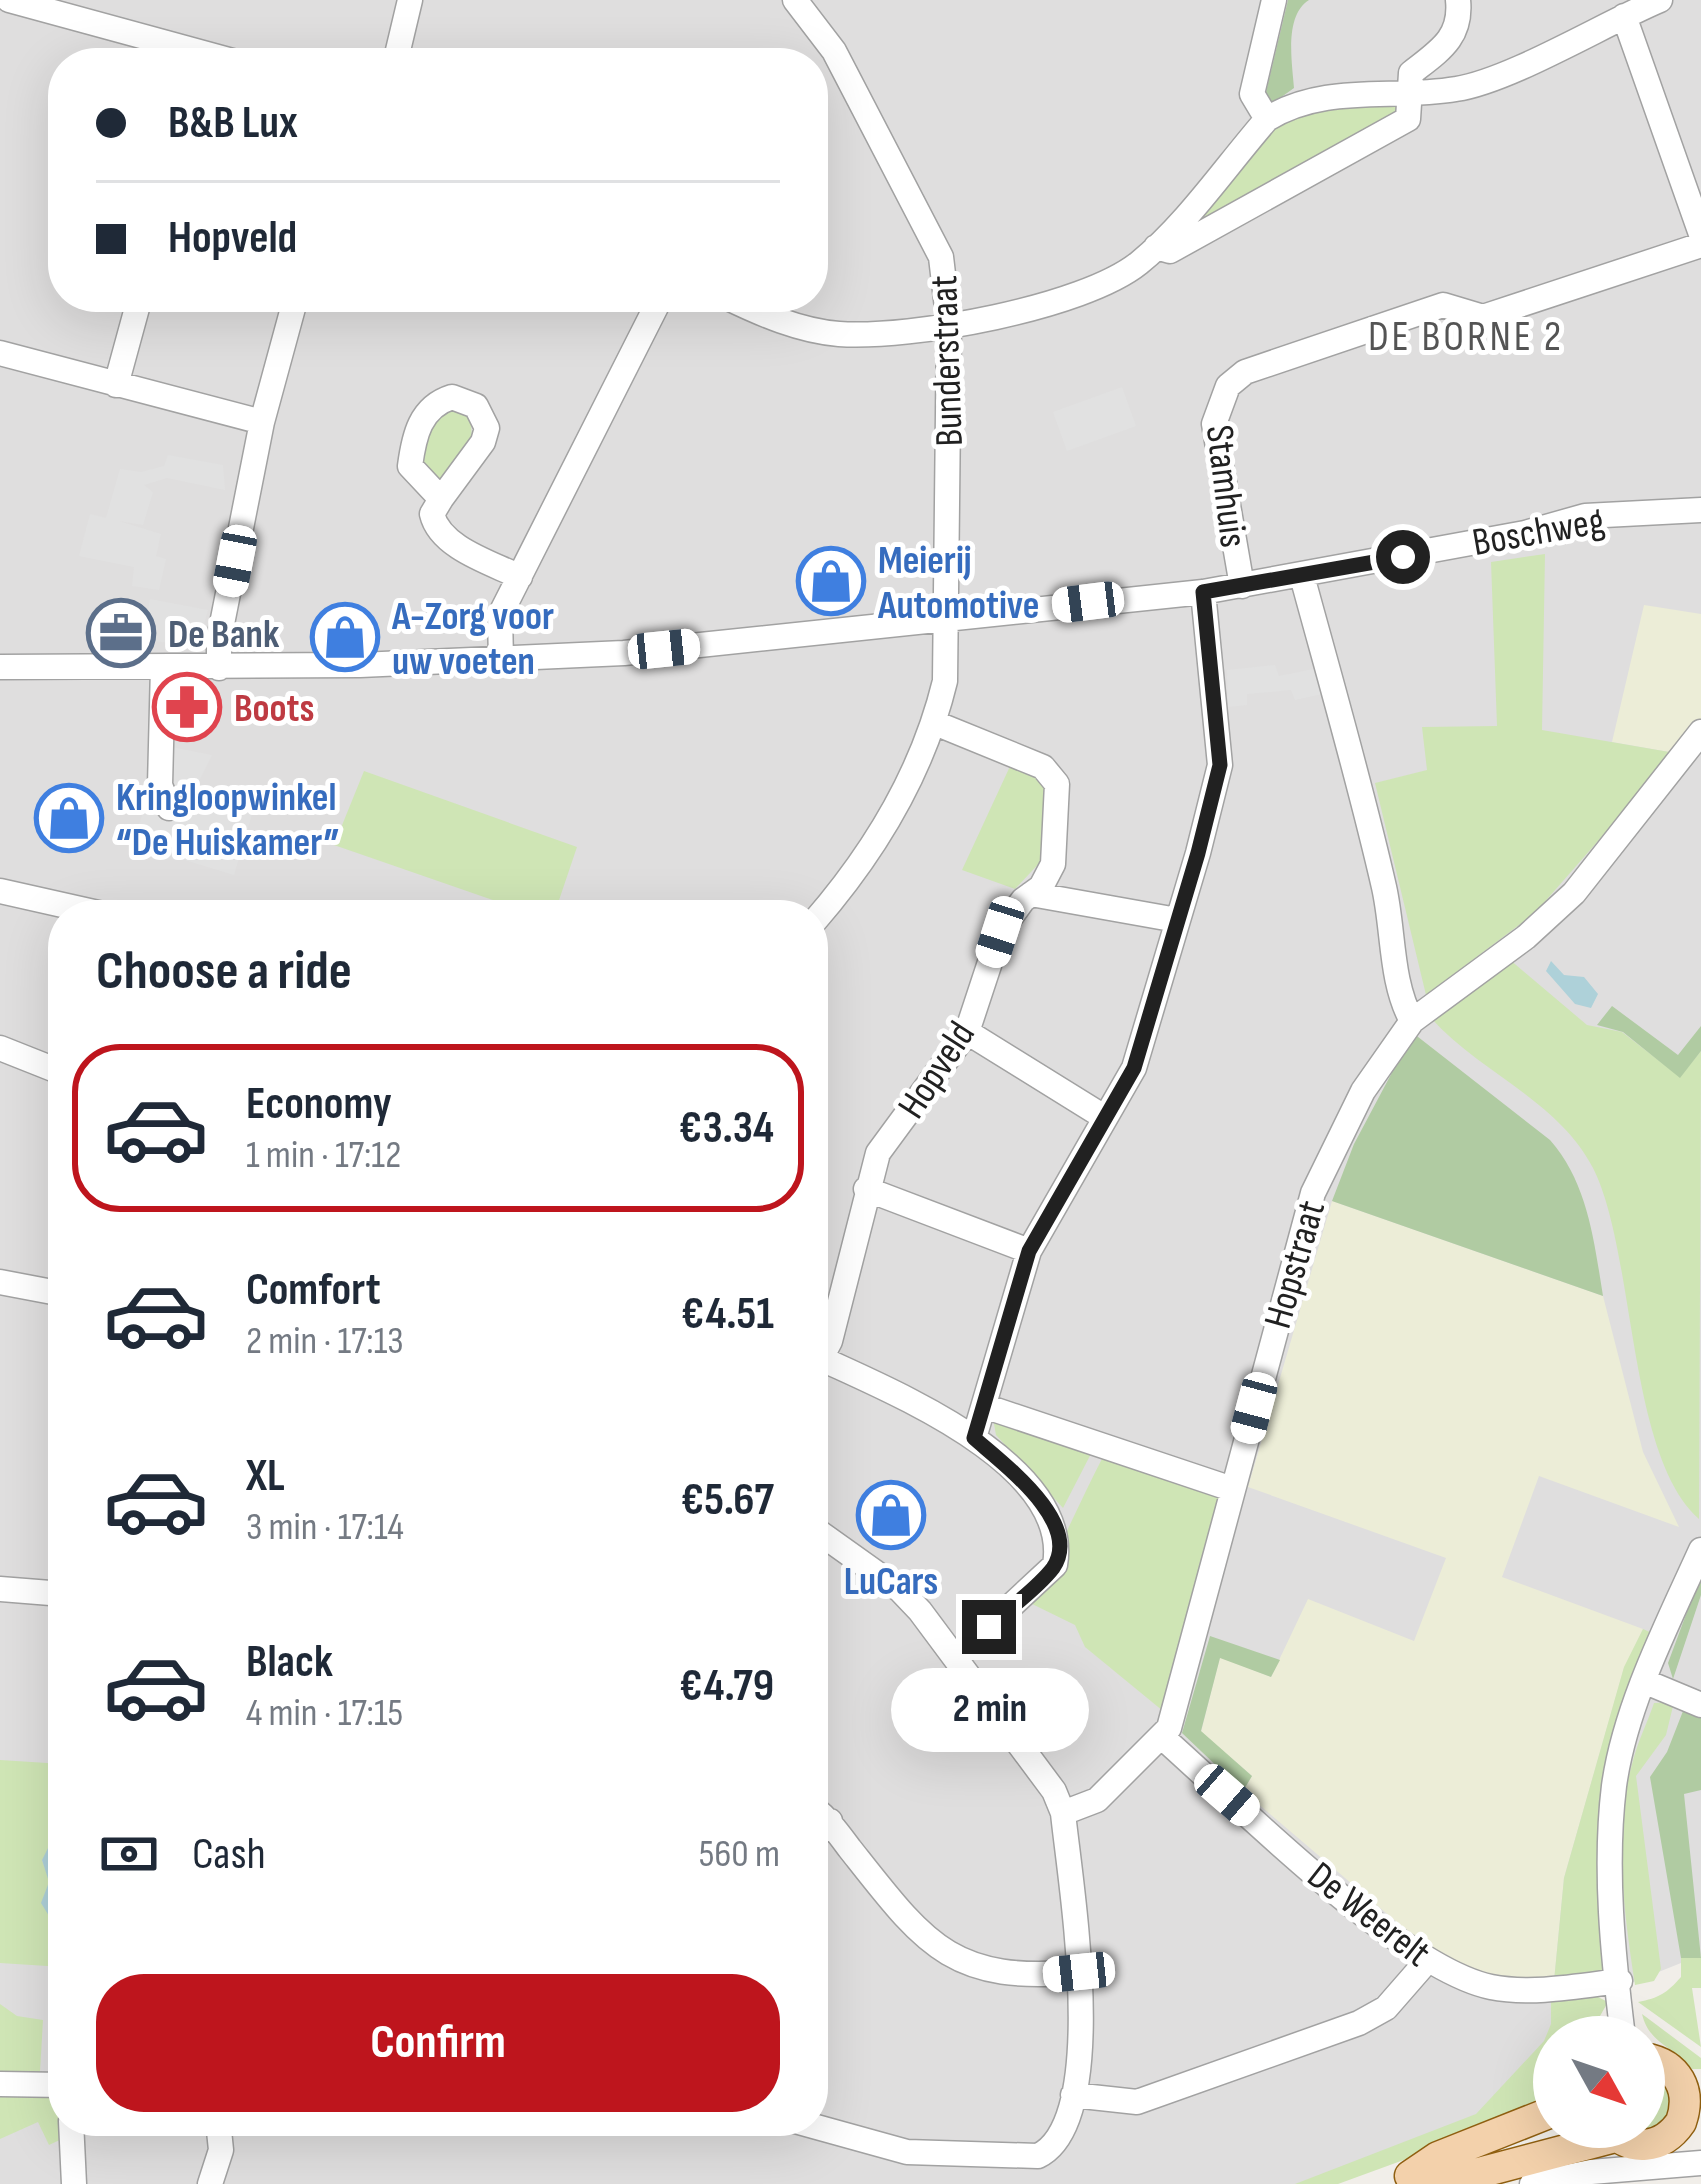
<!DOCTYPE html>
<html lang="en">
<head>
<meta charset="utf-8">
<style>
	body { margin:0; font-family:"Sofia Sans Condensed",sans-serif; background:#f2f2f3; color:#1f2937; height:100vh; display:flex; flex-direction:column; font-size:45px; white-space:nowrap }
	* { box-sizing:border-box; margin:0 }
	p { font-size:39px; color:#747a83 }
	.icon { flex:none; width:66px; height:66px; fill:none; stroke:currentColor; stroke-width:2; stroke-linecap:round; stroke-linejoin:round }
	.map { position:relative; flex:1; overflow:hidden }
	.sheet { position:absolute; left:48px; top:900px; width:780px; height:1236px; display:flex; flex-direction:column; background:#fff; border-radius:48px; box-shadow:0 12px 48px #0002 }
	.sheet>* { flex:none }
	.hud { position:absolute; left:48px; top:48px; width:780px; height:264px; border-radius:48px; box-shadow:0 12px 48px #0002; display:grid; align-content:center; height:264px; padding:0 48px; background:#fff }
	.needle { width:78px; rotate:130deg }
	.tools { position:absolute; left:1533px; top:2016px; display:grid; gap:24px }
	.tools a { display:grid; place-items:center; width:132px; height:132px; border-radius:50%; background:#fff; box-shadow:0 12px 48px #0002; font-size:60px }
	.end { position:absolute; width:54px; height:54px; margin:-27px; border:15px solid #212121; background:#fff; box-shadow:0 0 0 6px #fff }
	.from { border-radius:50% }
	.bubble { position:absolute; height:84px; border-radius:42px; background:#fff; box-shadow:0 12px 48px #0002; font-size:39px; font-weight:700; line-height:84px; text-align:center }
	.car { position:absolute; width:36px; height:72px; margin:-36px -18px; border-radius:15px; box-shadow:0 0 9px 3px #0007; background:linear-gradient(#fff 24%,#345 0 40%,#fff 0 76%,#345 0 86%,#fff 0) }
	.hud b { display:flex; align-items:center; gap:42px; height:114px; font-size:45px }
	.hud b+b { border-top:3px solid #e0e1e3 }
	.hud i { width:30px; height:30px; background:#1f2937 }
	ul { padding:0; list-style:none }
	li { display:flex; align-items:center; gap:36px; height:168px; margin:0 24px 18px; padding:0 24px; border:6px solid transparent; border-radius:48px }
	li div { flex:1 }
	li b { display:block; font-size:45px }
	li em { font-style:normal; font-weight:700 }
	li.active { border-color:#be151d }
	li>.icon { width:108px; height:108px; stroke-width:1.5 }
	h2 { padding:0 48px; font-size:54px; line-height:144px }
	.pay { display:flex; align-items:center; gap:30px; height:132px; padding:0 48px; font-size:45px }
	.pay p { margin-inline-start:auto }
	.primary-button { display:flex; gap:24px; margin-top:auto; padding:24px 48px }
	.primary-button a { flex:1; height:138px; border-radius:48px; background:#be151d; color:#fff; font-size:48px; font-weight:700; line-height:138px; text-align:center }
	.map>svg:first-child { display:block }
</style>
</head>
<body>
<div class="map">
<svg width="1701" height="2184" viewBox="0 0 1701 2184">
	<rect width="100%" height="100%" fill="#f1eee9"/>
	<!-- residential -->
	<path fill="#dfdede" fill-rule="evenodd" d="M0 0H1701V1955L1561 2011 1527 2093 1357 2170 1303 2184H0ZM63 63H813V297H63ZM63 915H813V2121H63Z"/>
	<!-- farmland -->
	<path fill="#ecedd7" d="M1644 605 1701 614V722L1675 753 1612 742Z
		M1332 1201 1603 1296 1643 1452 1679 1527 1539 1476 1502 1577 1643 1629 1624 1668 1564 1878 1554 1981 1481 1975 1420 1942 1243 1791 1252 1776 1201 1732 1220 1657 1271 1677 1308 1599 1414 1641 1446 1558 1248 1487Z"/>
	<!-- grass -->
	<path fill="#cfe5b5" d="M1397 103 1403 113 1180 241 1275 124 1296 112Z
		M445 406 466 410C482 443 460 461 441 488L422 473 423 441Z
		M1545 554 1542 730 1675 753 1535 913 1426 995 1375 783 1427 770 1422 727 1497 726 1491 562Z
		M1012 762 1046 776 1045 857 1015 889 962 870Z
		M364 771 577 847 554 915H536L334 845Z
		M1509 959 1587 1025 1622 1032 1680 1077 1701 1051 1699 1519C1627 1455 1636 1253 1593 1168 1558 1100 1480 1073 1431 1018Z
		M992 1413 1096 1444 1063 1508 996 1435Z
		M1105 1453 1224 1499 1163 1711 1085 1647 1075 1625 1028 1602C1059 1554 1078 1504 1105 1453Z
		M1643 1629 1652 1633 1626 1700 1604 1969 1592 1979 1554 1981 1564 1878 1624 1667Z
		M1674 1702 1666 1735 1636 1776 1661 1969 1654 1981 1635 1985C1624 1912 1612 1829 1634 1757 1639 1739 1648 1721 1654 1703Z
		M0 1760 63 1764V1854L55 1848 42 1860 63 1920V1967L0 1963Z
		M1681 1958H1701V1988H1692L1701 2047 1638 2002C1659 1998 1667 1993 1681 1977Z
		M1551 1995 1596 1996 1608 2002 1588 2037H1554V2105L1338 2184H1295L1476 2114 1544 2041 1551 2024Z
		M0 2004 17 2016 43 2020 40 2072 0 2071Z
		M1642 2014 1701 2058V2069H1692C1674 2046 1649 2044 1642 2014Z
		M1644 2070 1671 2087V2115L1649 2133 1623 2127H1644Z
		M0 2091 57 2094 63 2103 64 2138 49 2145 38 2122 0 2139Z"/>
	<!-- forest -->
	<path fill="#b0cba2" d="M1288 0H1309C1284 16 1292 61 1294 88L1273 103 1265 96Z
		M1612 1006 1678 1055 1701 1026V1051L1680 1078 1623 1032 1597 1025Z
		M1413 1033 1550 1140C1588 1183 1594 1241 1603 1296L1332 1201 1354 1144Z
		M1701 1574V1595L1673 1679 1668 1663Z
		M1210 1636 1280 1660 1271 1677 1220 1658 1201 1731 1252 1776 1243 1791 1182 1733Z
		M1685 1706 1701 1713V1790L1684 1794 1701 1958H1681L1650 1777 1667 1752Z"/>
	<!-- parking -->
	<path fill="#e1e1e1" d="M1122 387 1136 426 1067 451 1053 412Z
		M168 455 223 465 225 490 167 478 144 485 153 492 143 525 119 521 161 534 156 556 166 559 159 590 132 586 134 567 79 556 90 514 106 518 120 469 141 472 164 466Z
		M150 599 208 610 198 646 143 640Z
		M1275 665 1279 676 1323 667 1327 693 1295 700 1291 690 1247 694V705L1228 707 1227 670Z
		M161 745 212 755 199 781 204 796 256 801 234 875 132 844 143 813 155 811Z"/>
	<!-- water -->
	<path fill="#aed1d9" d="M1551 961 1564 975 1584 977 1598 994 1591 1008 1575 1004 1546 971Z
		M48 1848 63 1854V1920L49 1916 41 1903 49 1882 42 1860Z"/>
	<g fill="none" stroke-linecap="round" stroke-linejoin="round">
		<!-- minor casing -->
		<g stroke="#a2a2a2" stroke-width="27">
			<path id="minor" d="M9 0 240 63
				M795 0 834 51 941 257 949 325 945 681C923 772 874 853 813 923
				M1624 16 1701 234
				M395 63 410 0
				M1267 119 1252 94 1274 0
				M1156 247 1170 251 1408 119 1411 73C1439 51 1462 38 1458 0
				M726 297C761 314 800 331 839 334 911 339 1083 308 1139 263 1187 224 1226 166 1267 119 1325 83 1392 100 1456 89 1510 81 1605 23 1660 0
				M0 353 262 422
				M116 385 140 297
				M441 499 483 442 487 428 476 406 452 397C420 407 414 436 410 466L441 499 432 514C440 548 492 563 520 577
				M1302 576C1330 679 1360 782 1384 887 1394 931 1390 981 1412 1021
				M1242 586 1214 424 1228 386 1245 372 1443 305 1483 317 1701 245
				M501 661 500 615 661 297
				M0 667 360 665 624 653 1203 592 1525 533 1585 516 1701 510
				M163 667 160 785 169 808
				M219 668V639L262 422 296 297
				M0 891 107 915
				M1031 894 1177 920
				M967 1032 1104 1117
				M0 1048 63 1073
				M866 1189 1029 1251
				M0 1282 63 1294
				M822 1359C895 1393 1072 1465 1055 1565L956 1657
				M813 1373 830 1341 878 1153 967 1032 1000 932 1023 900 1041 887 1053 864 1057 784 1043 767 935 723
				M984 1406 1232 1489
				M974 1438 1029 1251 1134 1068 1198 853 1220 765 1203 592
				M0 1589 63 1594
				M1646 1682 1701 1705
				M1162 1737C1237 1803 1400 1968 1491 1987 1532 1995 1579 1986 1620 1981
				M813 1807C828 1819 838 1833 850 1849 925 1944 951 1984 1079 1972
				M1063 1813 1097 1800 1169 1728 1313 1193 1363 1091 1412 1021 1526 937 1574 893 1701 732
				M813 1839 830 1821
				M1623 2037C1613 1956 1604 1868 1614 1786 1625 1706 1668 1623 1701 1550
				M0 2084 63 2085
				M1073 2095 1137 2102 1359 2023 1386 2008 1427 1961
				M71 2121 74 2184
				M795 2121 907 2152 1038 2156C1111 2121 1070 1882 1063 1813L1054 1791 920 1611 900 1590 813 1528
				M210 2184 221 2150 218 2121
				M1532 2184 1591 2172 1701 2163"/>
		</g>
		<!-- major casing -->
		<g stroke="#8f5f10" stroke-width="33">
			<path id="major" d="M1607 2127C1630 2153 1662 2150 1681 2122 1692 2090 1678 2064 1644 2058
				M1410 2176 1441 2183 1615 2137
				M1410 2176 1438 2157 1554 2111"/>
		</g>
		<!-- minor -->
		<use href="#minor" stroke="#fff" stroke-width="24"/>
		<!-- major -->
		<use href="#major" stroke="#f3d1ab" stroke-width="30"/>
	</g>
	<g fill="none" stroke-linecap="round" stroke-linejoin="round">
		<!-- route -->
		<path stroke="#212121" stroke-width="15" d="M989 1627C1009 1608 1037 1589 1053 1568 1084 1523 1002 1463 974 1438L1029 1251 1134 1068 1198 853 1220 765 1203 592 1403 557"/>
	</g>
	<!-- icons -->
	<defs>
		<g id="shop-ring" transform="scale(3.45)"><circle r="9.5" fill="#fff" stroke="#3f7fe0" stroke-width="1.5"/><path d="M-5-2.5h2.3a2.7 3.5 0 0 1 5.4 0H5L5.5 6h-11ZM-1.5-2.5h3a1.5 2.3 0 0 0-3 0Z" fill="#3f7fe0"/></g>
		<g id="office-ring" transform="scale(3.45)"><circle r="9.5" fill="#fff" stroke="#5c6f8a" stroke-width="1.5"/><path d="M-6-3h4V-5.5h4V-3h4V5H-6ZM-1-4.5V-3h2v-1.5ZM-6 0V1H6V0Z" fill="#5c6f8a"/></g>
		<g id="pharmacy-ring" transform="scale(3.45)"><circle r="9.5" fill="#fff" stroke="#e0444e" stroke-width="1.5"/><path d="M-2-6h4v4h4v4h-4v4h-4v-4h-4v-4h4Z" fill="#e0444e"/></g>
	</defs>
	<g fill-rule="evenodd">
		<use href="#shop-ring" x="831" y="581"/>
		<use href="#office-ring" x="121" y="633"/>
		<use href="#shop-ring" x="345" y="637"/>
		<use href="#pharmacy-ring" x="187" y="707"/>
		<use href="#shop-ring" x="69" y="818"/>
		<use href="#shop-ring" x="891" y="1515"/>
	</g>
	<g text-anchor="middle" stroke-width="10" stroke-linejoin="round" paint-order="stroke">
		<!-- street labels -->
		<g font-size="39" fill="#212121" stroke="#fff">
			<text transform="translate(945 361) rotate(-92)" y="14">Bunderstraat</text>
			<text transform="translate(1228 486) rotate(83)" y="14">Stamhuis</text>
			<text transform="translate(1538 530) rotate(-10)" y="14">Boschweg</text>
			<text transform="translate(935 1069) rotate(-57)" y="14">Hopveld</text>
			<text transform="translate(1293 1264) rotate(-74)" y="14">Hopstraat</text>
			<text transform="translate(1370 1913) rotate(38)" y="14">De Weerelt</text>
		</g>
		<!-- shop labels -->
		<g font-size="39" font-weight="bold" fill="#366cbe" stroke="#fff" text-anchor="start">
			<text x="878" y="573">Meierij<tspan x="878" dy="45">Automotive</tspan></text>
			<text x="392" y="629">A-Zorg voor<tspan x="392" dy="45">uw voeten</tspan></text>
			<text x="116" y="810">Kringloopwinkel<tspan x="116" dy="45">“De Huiskamer”</tspan></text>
			<text x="891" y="1594" text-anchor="middle">LuCars</text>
		</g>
		<!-- service labels -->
		<g font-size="39" font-weight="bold" fill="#4e5e75" stroke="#fff" text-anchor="start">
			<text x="168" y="647">De Bank</text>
		</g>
		<!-- health labels -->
		<g font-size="39" font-weight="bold" fill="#be3a42" stroke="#fff" text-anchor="start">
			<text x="234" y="721">Boots</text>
		</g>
		<!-- neighbourhood labels -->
		<g font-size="42" letter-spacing="3" fill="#545454" stroke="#fff">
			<text x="1466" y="350">DE BORNE 2</text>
		</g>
	</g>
</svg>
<div class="tools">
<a><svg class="needle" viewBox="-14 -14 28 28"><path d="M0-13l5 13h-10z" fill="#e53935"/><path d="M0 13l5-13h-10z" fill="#747a83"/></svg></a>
</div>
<i class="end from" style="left:1403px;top:557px"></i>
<i class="end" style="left:989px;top:1627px"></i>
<div class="bubble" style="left:891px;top:1668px;width:198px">2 min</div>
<i class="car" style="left:235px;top:561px;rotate:191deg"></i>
<i class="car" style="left:1088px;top:602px;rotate:263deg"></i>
<i class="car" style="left:664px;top:649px;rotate:84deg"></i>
<i class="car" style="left:1000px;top:932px;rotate:198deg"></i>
<i class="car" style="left:1254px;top:1408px;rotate:195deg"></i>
<i class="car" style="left:1227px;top:1795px;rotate:131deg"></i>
<i class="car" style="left:1079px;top:1972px;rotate:264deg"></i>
<div class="hud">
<b><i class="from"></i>B&amp;B Lux</b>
<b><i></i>Hopveld</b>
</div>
<section class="sheet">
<h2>Choose a ride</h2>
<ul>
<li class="active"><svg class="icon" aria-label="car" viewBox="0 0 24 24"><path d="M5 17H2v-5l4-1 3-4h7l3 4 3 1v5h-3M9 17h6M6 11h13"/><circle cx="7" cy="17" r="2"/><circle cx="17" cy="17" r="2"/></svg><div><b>Economy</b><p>1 min · 17:12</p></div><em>€3.34</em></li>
<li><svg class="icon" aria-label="car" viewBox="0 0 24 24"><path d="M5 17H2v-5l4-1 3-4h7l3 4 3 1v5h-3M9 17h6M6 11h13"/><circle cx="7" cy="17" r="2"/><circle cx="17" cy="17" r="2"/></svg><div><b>Comfort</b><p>2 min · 17:13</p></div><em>€4.51</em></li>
<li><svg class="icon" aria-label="car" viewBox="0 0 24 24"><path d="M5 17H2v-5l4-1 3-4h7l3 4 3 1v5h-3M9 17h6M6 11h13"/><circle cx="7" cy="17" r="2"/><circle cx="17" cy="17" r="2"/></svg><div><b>XL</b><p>3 min · 17:14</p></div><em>€5.67</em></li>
<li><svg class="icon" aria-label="car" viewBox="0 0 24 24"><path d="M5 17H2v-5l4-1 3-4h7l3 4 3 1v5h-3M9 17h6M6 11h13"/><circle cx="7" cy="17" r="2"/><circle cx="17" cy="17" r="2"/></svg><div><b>Black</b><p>4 min · 17:15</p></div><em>€4.79</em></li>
</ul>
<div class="pay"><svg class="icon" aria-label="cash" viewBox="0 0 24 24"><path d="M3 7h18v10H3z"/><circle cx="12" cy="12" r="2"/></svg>Cash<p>560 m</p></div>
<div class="primary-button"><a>Confirm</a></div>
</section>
</div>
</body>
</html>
